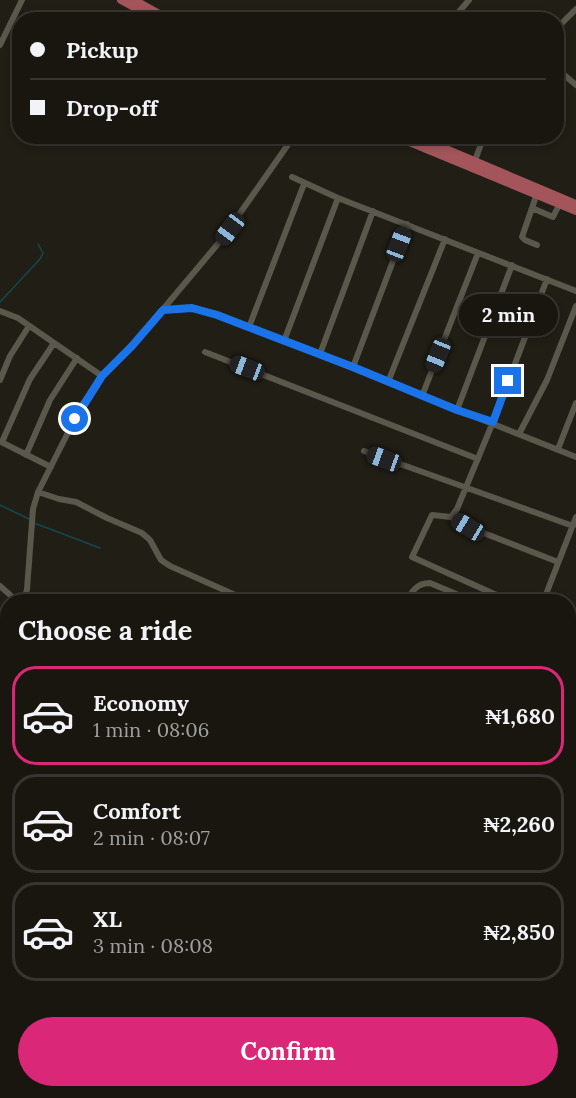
<!DOCTYPE html>
<html lang="en">
<head>
<meta charset="utf-8">
<style>
	body { margin:0; font-family:Lora,serif; background:#26231e; color:#f1f3f6; height:100vh; display:flex; flex-direction:column; font-size:22px; white-space:nowrap }
	* { box-sizing:border-box; margin:0 }
	p { font-size:20px; color:#9f9f9f }
	.icon { flex:none; width:33px; height:33px; fill:none; stroke:currentColor; stroke-width:2; stroke-linecap:round; stroke-linejoin:round }
	.map { position:relative; flex:1; overflow:hidden }
	.drawer { position:absolute; left:0px; top:594px; width:576px; height:504px; display:flex; flex-direction:column; background:#191610; border-radius:24px 24px 0 0; box-shadow:0 3px 9px #0003,0 0 0 2px #373530 }
	.drawer>* { flex:none }
	.guide { position:absolute; left:12px; top:12px; width:552px; height:132px; border-radius:24px; box-shadow:0 3px 9px #0003,0 0 0 2px #373530; display:grid; align-content:center; height:132px; padding:0 18px; background:#191610 }
	.end { position:absolute; width:27px; height:27px; margin:-14px; border:8px solid #1a73e8; background:#fff; box-shadow:0 0 0 3px #fff }
	.from { border-radius:50% }
	.bubble { position:absolute; height:42px; border-radius:21px; background:#191610; box-shadow:0 3px 9px #0003,0 0 0 2px #373530; font-size:20px; font-weight:800; line-height:42px; text-align:center }
	.car { position:absolute; width:18px; height:36px; margin:-18px -9px; border-radius:8px; box-shadow:0 0 4px 2px #0007; background:linear-gradient(#222 24%,#8ab4d8 0 40%,#222 0 76%,#8ab4d8 0 86%,#222 0) }
	.guide b { display:flex; align-items:center; gap:21px; height:57px; font-size:22px }
	.guide b+b { border-top:2px solid #373530 }
	.guide i { width:15px; height:15px; background:#f1f3f6 }
	ul { padding:0; list-style:none }
	li { display:flex; align-items:center; gap:18px; height:99px; margin:0 12px 9px; padding:0 6px; border:3px solid #373530; border-radius:24px }
	li div { flex:1 }
	li b { display:block; font-size:22px }
	li em { font-style:normal; font-weight:800 }
	li.on { border-color:#db2777 }
	li>.icon { width:54px; height:54px; stroke-width:1.5 }
	h2 { padding:0 18px; font-size:27px; line-height:72px }
	.button { display:flex; gap:12px; margin-top:auto; padding:12px 18px }
	.button a { flex:1; height:69px; border-radius:36px; background:#db2777; color:#fff; font-size:24px; font-weight:800; line-height:69px; text-align:center }
	.map>svg:first-child { display:block }
</style>
</head>
<body>
<div class="map">
<svg width="576" height="1098" viewBox="0 0 576 1098">
	<rect width="100%" height="100%" fill="#211e15"/>
	<g fill="none" stroke-linecap="round" stroke-linejoin="round">
		<!-- stream -->
		<path stroke="#114a50" stroke-width="1.5" d="M0 302 40 259 43 253 38 244
			M0 505 29 519
			M34 523 100 548"/>
		<!-- minor -->
		<path stroke="#5a574d" stroke-width="6" d="M452 20 469 0
			M556 29 576 9
			M0 45 22 0
			M556 68 576 85
			M474 163 484 136
			M292 177 338 198 576 291
			M536 196 532 208 553 217 559 205
			M532 208 522 237 525 240 537 245
			M163 310 192 308 217 314 576 457
			M0 311 18 318 102 376
			M249 327 304 184
			M284 341 338 198
			M205 352 478 459
			M320 354 373 211
			M353 367 407 224
			M0 380 10 356 29 326
			M388 382 445 239
			M422 396 478 253
			M457 410 512 265
			M519 434 547 380 576 306
			M1 442 51 467
			M2 442 30 379 54 343
			M558 449 576 403
			M364 451 573 526
			M26 455 50 400 77 358
			M38 492 59 499 76 502 107 518 142 533 150 540 161 560 170 566 251 602
			M451 517 468 527 558 562
			M0 586 18 602
			M24 602 27 589 33 509 38 492 82 405 102 376 132 346 222 239 294 136
			M406 602C412 591 417 583 430 583L475 602
			M512 602 412 557 432 515 451 517 457 509 493 422 547 279
			M543 602 576 517
			M0 623 8 627
			M568 628 576 631
			M568 639 576 642
			M0 660 8 641
			M568 704 576 703
			M0 799 8 801
			M568 834 576 837
			M0 836H8
			M0 896H8
			M0 972 8 987
			M568 993 576 999
			M4 1046 8 1073
			M57 1090 60 1098
			M103 1090 105 1098
			M413 1090 436 1098
			M472 1090 473 1098
			M242 1098 243 1090
			M291 1098 292 1090
			M535 1098 576 1091"/>
		<!-- major -->
		<path stroke="#a4555b" stroke-width="8" d="M121 0 158 20
			M134 0 170 20
			M395 136 576 211
			M415 136 576 204
			M568 944 576 933
			M568 956 576 945
			M448 1098 455 1090
			M458 1098 465 1090"/>
	</g>
	<g fill="none" stroke-linecap="round" stroke-linejoin="round">
		<!-- route -->
		<path stroke="#1a73e8" stroke-width="8" d="M75 419 102 376 132 346 163 310 192 308 217 315 353 367 457 410 493 422 508 381"/>
	</g>
</svg>
<i class="end from" style="left:75px;top:419px"></i>
<i class="end" style="left:508px;top:381px"></i>
<div class="bubble" style="left:459px;top:294px;width:99px">2 min</div>
<i class="car" style="left:230px;top:229px;rotate:217deg"></i>
<i class="car" style="left:399px;top:244px;rotate:21deg"></i>
<i class="car" style="left:438px;top:355px;rotate:202deg"></i>
<i class="car" style="left:247px;top:368px;rotate:291deg"></i>
<i class="car" style="left:384px;top:459px;rotate:290deg"></i>
<i class="car" style="left:468px;top:527px;rotate:301deg"></i>
<div class="guide">
<b><i class="from"></i>Pickup</b>
<b><i></i>Drop-off</b>
</div>
<section class="drawer">
<h2>Choose a ride</h2>
<ul>
<li class="on"><svg class="icon" aria-label="car" viewBox="0 0 24 24"><path d="M5 17H2v-5l4-1 3-4h7l3 4 3 1v5h-3M9 17h6M6 11h13"/><circle cx="7" cy="17" r="2"/><circle cx="17" cy="17" r="2"/></svg><div><b>Economy</b><p>1 min · 08:06</p></div><em>₦1,680</em></li>
<li><svg class="icon" aria-label="car" viewBox="0 0 24 24"><path d="M5 17H2v-5l4-1 3-4h7l3 4 3 1v5h-3M9 17h6M6 11h13"/><circle cx="7" cy="17" r="2"/><circle cx="17" cy="17" r="2"/></svg><div><b>Comfort</b><p>2 min · 08:07</p></div><em>₦2,260</em></li>
<li><svg class="icon" aria-label="car" viewBox="0 0 24 24"><path d="M5 17H2v-5l4-1 3-4h7l3 4 3 1v5h-3M9 17h6M6 11h13"/><circle cx="7" cy="17" r="2"/><circle cx="17" cy="17" r="2"/></svg><div><b>XL</b><p>3 min · 08:08</p></div><em>₦2,850</em></li>
</ul>
<div class="button"><a>Confirm</a></div>
</section>
</div>
</body>
</html>
